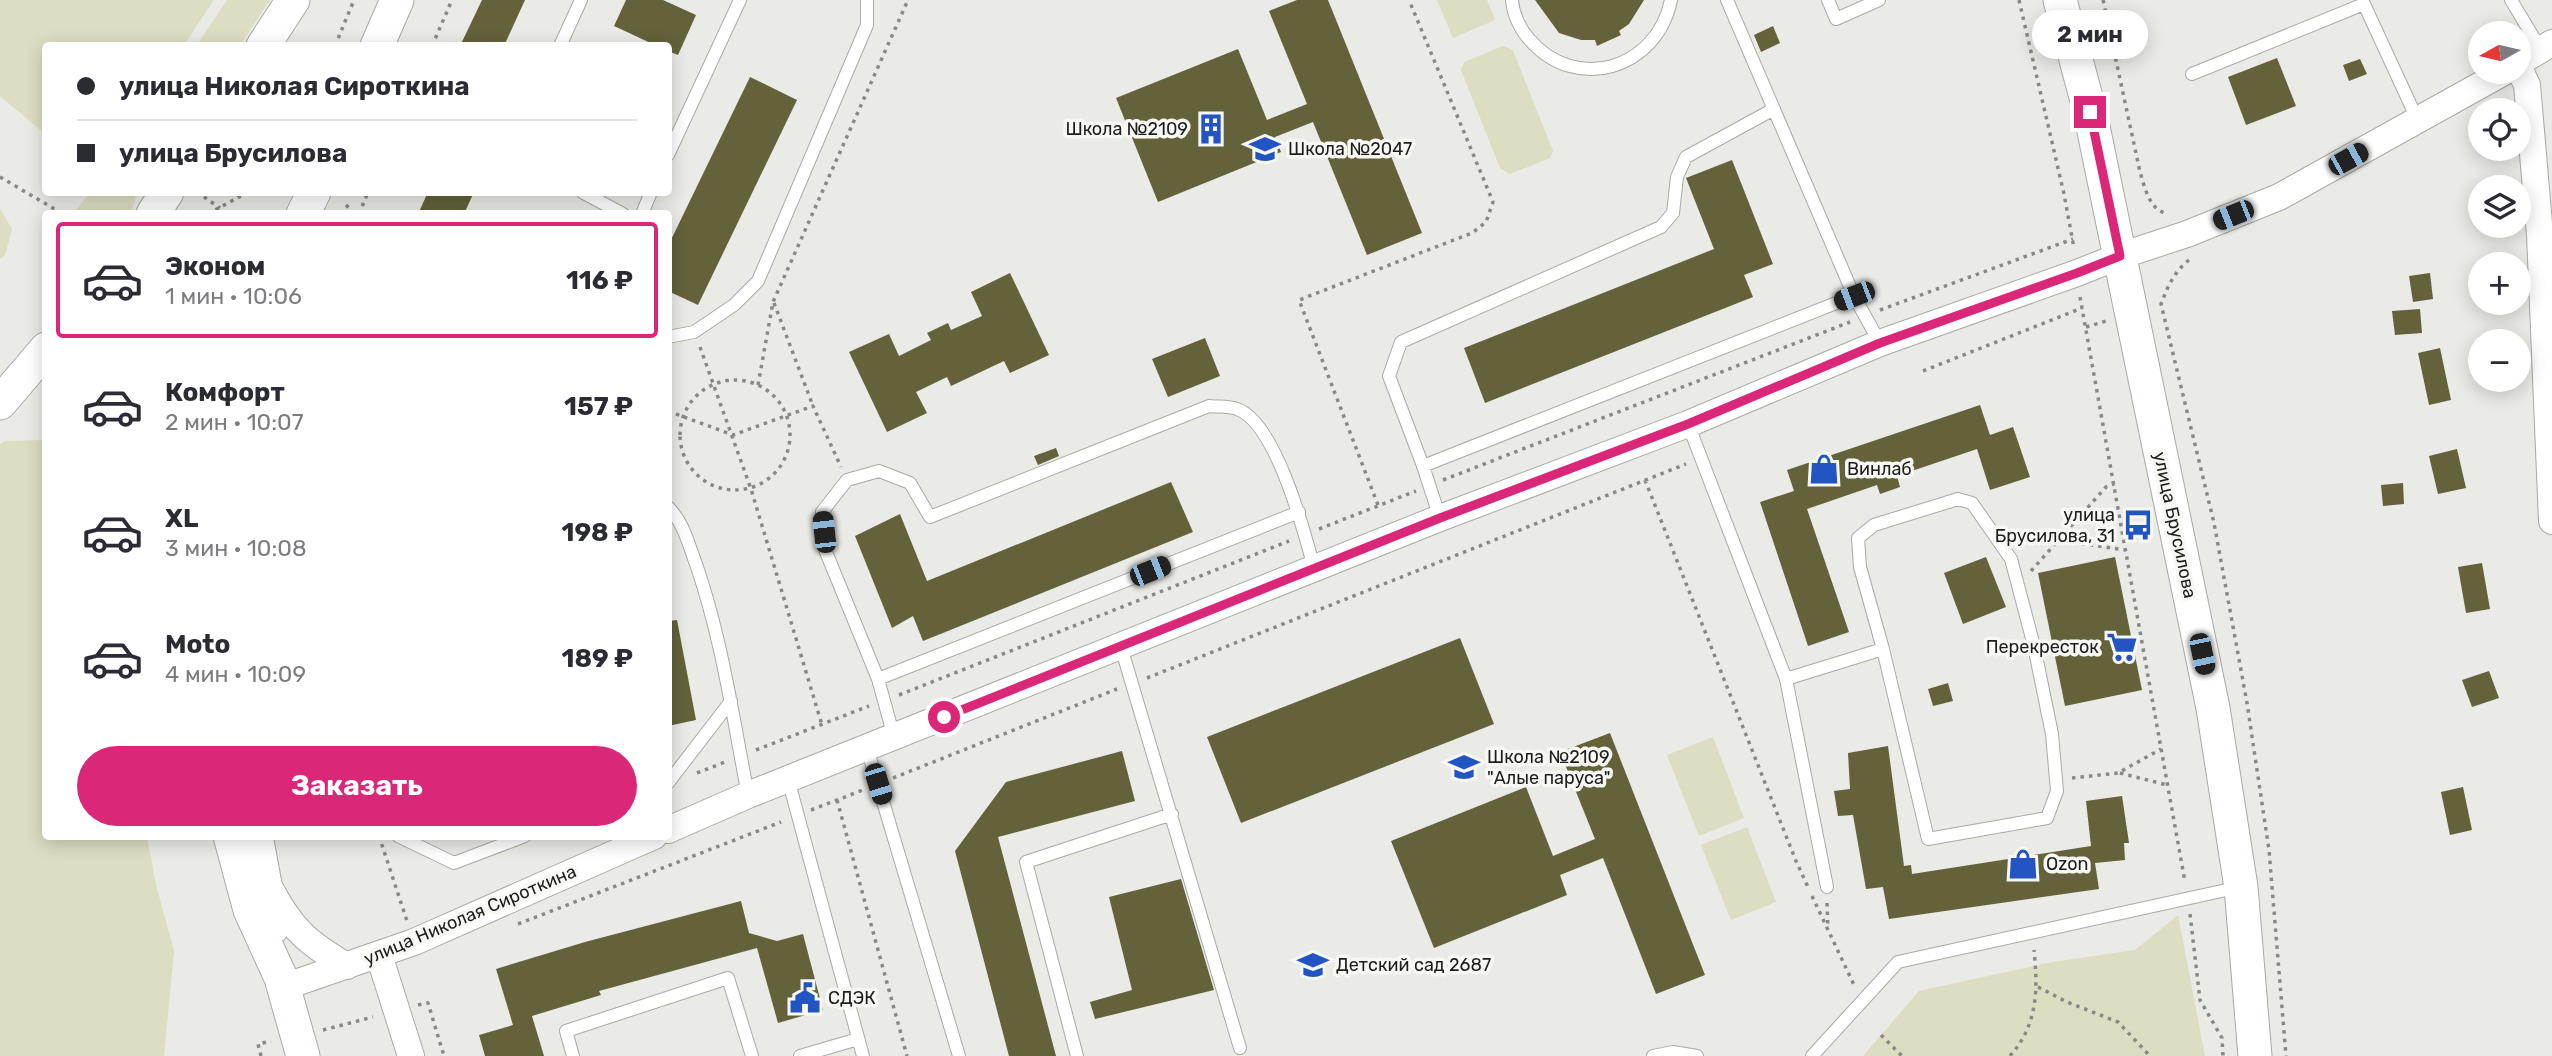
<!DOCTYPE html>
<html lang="ru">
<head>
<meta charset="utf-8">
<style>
	body { margin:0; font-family:Rubik,sans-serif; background:#f7f7f7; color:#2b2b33; height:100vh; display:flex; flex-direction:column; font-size:26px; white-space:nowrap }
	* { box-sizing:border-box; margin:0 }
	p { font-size:23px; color:#7c7c81 }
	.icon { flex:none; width:38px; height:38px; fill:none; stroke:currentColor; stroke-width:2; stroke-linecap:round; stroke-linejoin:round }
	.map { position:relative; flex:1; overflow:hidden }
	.details { position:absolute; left:42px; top:210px; width:630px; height:630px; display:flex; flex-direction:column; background:#fff; border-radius:7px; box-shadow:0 4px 18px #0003 }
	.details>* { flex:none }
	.top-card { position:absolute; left:42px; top:42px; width:630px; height:154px; border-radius:7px; box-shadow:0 4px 18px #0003; display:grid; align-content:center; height:154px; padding:0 35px; background:#fff }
	.needle { width:46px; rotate:262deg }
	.controls { position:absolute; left:2468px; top:21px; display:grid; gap:14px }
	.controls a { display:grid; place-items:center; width:63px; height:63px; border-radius:50%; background:#fff; box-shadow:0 4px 18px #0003; font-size:35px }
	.end { position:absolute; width:32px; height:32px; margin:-16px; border:9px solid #db2777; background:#fff; box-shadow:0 0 0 4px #fff }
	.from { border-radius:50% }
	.bubble { position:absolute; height:49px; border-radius:24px; background:#fff; box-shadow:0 4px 18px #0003; font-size:23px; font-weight:700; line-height:49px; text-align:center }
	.car { position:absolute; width:21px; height:42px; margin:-21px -10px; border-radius:9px; box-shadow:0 0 5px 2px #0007; background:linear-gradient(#222 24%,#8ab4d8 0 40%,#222 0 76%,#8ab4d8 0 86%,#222 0) }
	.top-card b { display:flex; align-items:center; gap:24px; height:66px; font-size:26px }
	.top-card b+b { border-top:2px solid #e1e1e2 }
	.top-card i { width:18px; height:18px; background:#2b2b33 }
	ul { padding:12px 0 0; list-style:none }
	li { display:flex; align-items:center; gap:21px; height:116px; margin:0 14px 10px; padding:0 21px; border:4px solid transparent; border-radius:7px }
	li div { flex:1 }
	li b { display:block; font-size:26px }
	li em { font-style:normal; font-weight:700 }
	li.current { border-color:#db2777 }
	li>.icon { width:63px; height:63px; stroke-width:1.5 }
	.button { display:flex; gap:14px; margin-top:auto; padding:14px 35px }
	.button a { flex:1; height:80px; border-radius:42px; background:#db2777; color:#fff; font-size:28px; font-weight:700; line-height:80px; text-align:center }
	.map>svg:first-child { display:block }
</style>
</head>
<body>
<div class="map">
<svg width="2552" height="1056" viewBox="0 0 2552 1056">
	<rect width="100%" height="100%" fill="#eaeae6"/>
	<!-- green -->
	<path fill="#dcddc1" d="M0 0H214L184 45 46 46 45 134 0 96Z
		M227 0H270L240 45H197Z
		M1437 0H1487L1495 20 1453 38Z
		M1503 46 1511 49 1514 53 1553 151 1550 158 1510 174 1500 168 1461 70 1464 62Z
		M89 193V192L137 193 131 213H74Z
		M0 209 12 229 5 255 0 259Z
		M45 440 46 836 147 837 156 885 174 951 164 1056H0V444L5 441Z
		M1713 737 1744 818 1699 836 1667 755Z
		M1747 827 1776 902 1731 920 1701 845Z
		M2178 915 2205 1056H1863L1919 991 2052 962 2135 950Z"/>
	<!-- building -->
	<path fill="#63623b" d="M482 0H525L504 46H460Z
		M626 0H663L696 15 678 55 668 51V46H657L614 26Z
		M1297 0H1328L1422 233 1367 255 1313 122 1275 137 1281 152 1158 202 1116 98 1238 49 1267 120 1307 104 1269 11Z
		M1535 0H1644L1629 24 1619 31 1621 35 1597 46 1595 40H1581L1559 33Z
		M1773 26 1780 43 1761 52 1754 35Z
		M2277 58 2296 106 2246 125 2228 77Z
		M2360 59 2367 74 2349 81 2343 65Z
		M750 77 797 100 698 305 668 291V246Z
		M1732 160 1773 264 1744 275 1753 297 1485 403 1464 348 1714 249 1686 178Z
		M428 192H474L464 214H418Z
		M1010 273 1049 355 1010 373 1004 361 951 386 947 377 916 392 927 413 887 432 849 352 889 334 899 356 931 340 927 333 948 323 951 330 982 316 971 292Z
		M2430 273 2433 299 2413 302 2409 276Z
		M2420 309 2422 333 2395 335 2392 311Z
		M1205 338 1220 376 1168 397 1152 359Z
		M2440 348 2451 400 2429 405 2418 353Z
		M1980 405 1990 435 2013 427 2030 477 1990 490 1977 449 1897 476 1900 487 1880 494 1877 485 1807 509 1849 632 1808 646 1760 502 1794 491 1787 470Z
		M1056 448 1059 456 1038 465 1034 456Z
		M2457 449 2466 488 2438 494 2429 456Z
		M1171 482 1193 532 923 641 913 616 892 628 855 536 900 514 927 581Z
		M2403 483 2404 504 2383 506 2381 485Z
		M1986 557 2006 607 1963 624 1944 573Z
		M2115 557 2142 690 2065 706 2038 573Z
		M2482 563 2490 609 2466 613 2458 567Z
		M677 620 696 720 668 726V621Z
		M1460 638 1494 724 1241 823 1207 737Z
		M2489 671 2499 698 2472 707 2462 680Z
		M1948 683 1953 701 1933 706 1928 689Z
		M1610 733 1705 975 1656 994 1603 858 1560 875 1567 895 1434 948 1391 841 1526 787 1553 856 1595 839 1560 752Z
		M1888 746 1904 866 1911 865 1912 874 2091 846 2086 801 2122 796 2129 843H2124L2125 860 2095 863 2099 889 1889 919 1883 887 1866 889 1853 815 1838 816 1834 791 1850 789 1848 753Z
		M1122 751 1135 801 998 837 1056 1056H1009L955 851 1006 782Z
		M2463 787 2472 830 2450 835 2441 792Z
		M1181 879 1214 990 1095 1019 1090 1002 1132 990 1109 897Z
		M741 901 749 933 777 941 803 934 823 1010 778 1023 757 948 599 991 601 995 532 1016 544 1056H485L479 1035 513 1025 496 969 585 942Z"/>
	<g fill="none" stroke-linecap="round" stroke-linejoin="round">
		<!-- service casing -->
		<g stroke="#a9a9a5" stroke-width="14">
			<path id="service" d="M1512 0C1513 14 1520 29 1529 39 1576 94 1657 69 1671 0
				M1727 0 1854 296 1880 343
				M1828 0 1836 19 1879 0
				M2511 0 2541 50
				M560 46 581 0
				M2192 74 2364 4 2418 121
				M668 155 740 0
				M582 192 623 214
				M642 214 651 192
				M668 337 694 332 734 305 758 281 867 25V0
				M1688 424 1786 679 1883 649 1860 567 1858 538 1874 525 1958 499 1972 503 2011 559 2034 646 2052 734 2057 791 2047 818 1928 839 1883 649
				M1423 466 1854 296
				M668 507C684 523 688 543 696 564 722 639 733 718 748 795
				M1440 518 1423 466 1389 376 1401 342 1661 227 1673 213 1677 177 1686 157 1774 109
				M1121 647 1240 1048
				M878 679 1299 512
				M1786 679 1827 887
				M894 737 878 679 826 552 822 512 847 480 879 471 910 483 930 517 1209 406C1217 407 1229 406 1237 409 1275 422 1304 530 1314 568
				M867 748 959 1056
				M788 779 863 1056
				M668 783 731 701
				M398 836 454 863 525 836
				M573 1056 566 1031 728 978 752 1056
				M800 1056 858 1039
				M1077 1056 1026 862 1172 814
				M1653 1056 1673 1052 1697 1056
				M1812 1056 1898 962 2240 887"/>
		</g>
		<!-- minor casing -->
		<g stroke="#a9a9a5" stroke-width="28">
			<path id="minor" d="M2518 63 2552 43
				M2518 66 2527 85 2540 235 2552 521
				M668 830 748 795 1440 518 1688 424 1880 343 2077 273 2120 256 2187 234 2279 197 2504 72
				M271 890C292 930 309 944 347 966
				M379 955 411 1056
				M284 987 414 942 654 836"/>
		</g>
		<!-- tertiary casing -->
		<g stroke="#a9a9a5" stroke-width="35">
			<path id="tertiary" d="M2060 0 2090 112 2213 708 2241 887 2255 1056
				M263 46 293 0
				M377 46 397 0
				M153 214 167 192
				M303 214 314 192
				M0 403 46 349
				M230 836 250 910 281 978 303 1056
				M256 836 273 927"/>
		</g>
		<!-- path -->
		<path stroke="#898986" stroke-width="3.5" stroke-dasharray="3.5 5" stroke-linecap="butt" d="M2019 0 2064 194 2074 248
			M2103 0 2140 172C2145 188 2149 210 2168 214
			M335 46 354 0
			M432 46 452 0
			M0 177 63 214
			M197 192 220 208
			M346 205 355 214
			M208 214 248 192
			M359 214 368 192
			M2189 260C2174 272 2168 286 2161 304L2214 523 2247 703 2269 850 2286 1056
			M2080 297 2185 882
			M774 303 813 406
			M1880 310 2073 239
			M2086 327 2106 321
			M700 347 751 489 822 725
			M1923 371 2082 308
			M680 435a55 55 0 1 1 110 0a55 55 0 1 1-110 0Z
			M758 385 773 302 908 0
			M668 411 733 435 813 406 841 467
			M1443 480 1850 322
			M1645 480 1796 861 1809 889
			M1378 505 1299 300 1472 233 1486 222 1493 202 1409 0
			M1319 529 1416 491
			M2014 534 2126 550
			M2031 571 2106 487 2114 484
			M1147 678 1686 464
			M899 695 1289 541
			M756 750 869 706
			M697 773 725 762
			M2120 773 2167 785
			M893 778 1117 689
			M2072 778 2118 773 2161 749
			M837 800 907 1056
			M811 810 863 790
			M379 836 407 921
			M1812 896 1855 987
			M1827 903 1828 927
			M2190 914 2200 1000 2222 1038 2223 1056
			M518 924 781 822
			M2038 987 2067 1002 2118 1022 2150 1056
			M418 1005 428 1003 444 1056
			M323 1030 373 1017
			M1881 1035 1902 1056
			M261 1056 258 1044 271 1041
			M2010 1056C2038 1024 2038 990 2034 950"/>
		<!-- service -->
		<use href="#service" stroke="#fff" stroke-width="12"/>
		<!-- minor -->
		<use href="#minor" stroke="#fff" stroke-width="26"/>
		<!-- tertiary -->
		<use href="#tertiary" stroke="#fff" stroke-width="33"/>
	</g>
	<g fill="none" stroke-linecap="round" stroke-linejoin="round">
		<!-- route -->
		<path stroke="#db2777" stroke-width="9" d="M944 717 1440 518 1688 424 1880 343 2077 273 2120 256 2090 112"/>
	</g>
	<!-- icons -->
	<defs>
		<g id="building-bare" transform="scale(2.415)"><path d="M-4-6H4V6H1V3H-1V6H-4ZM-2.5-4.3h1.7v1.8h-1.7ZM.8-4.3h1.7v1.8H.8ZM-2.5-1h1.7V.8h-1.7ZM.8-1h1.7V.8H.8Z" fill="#2255c3" stroke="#f7f7f3" stroke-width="2.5" paint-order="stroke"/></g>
		<g id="school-bare" transform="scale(2.415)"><path d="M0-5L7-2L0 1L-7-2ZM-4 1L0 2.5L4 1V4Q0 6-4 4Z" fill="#2255c3" stroke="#f7f7f3" stroke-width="2.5" paint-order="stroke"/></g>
		<g id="shop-bare" transform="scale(2.415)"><path d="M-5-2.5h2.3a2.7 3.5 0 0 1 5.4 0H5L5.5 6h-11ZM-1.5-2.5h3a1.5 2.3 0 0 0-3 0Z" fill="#2255c3" stroke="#f7f7f3" stroke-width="2.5" paint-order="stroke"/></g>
		<g id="bus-bare" transform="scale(2.415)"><path d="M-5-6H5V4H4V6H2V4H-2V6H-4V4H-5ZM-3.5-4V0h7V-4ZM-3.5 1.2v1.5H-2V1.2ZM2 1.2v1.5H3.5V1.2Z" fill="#2255c3" stroke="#f7f7f3" stroke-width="2.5" paint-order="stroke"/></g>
		<g id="supermarket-bare" transform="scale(2.415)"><path d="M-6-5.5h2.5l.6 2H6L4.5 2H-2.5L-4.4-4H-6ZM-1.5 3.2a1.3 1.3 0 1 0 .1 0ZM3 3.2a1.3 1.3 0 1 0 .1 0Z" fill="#2255c3" stroke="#f7f7f3" stroke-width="2.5" paint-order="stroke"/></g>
		<g id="civic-bare" transform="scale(2.415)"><path d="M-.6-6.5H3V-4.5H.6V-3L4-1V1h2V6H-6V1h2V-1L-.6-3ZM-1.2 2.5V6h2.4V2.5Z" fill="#2255c3" stroke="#f7f7f3" stroke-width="2.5" paint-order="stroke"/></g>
	</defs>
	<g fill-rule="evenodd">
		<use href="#building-bare" x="1211" y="129"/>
		<use href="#school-bare" x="1265" y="149"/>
		<use href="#shop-bare" x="1824" y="469"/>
		<use href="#bus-bare" x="2138" y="525"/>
		<use href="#supermarket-bare" x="2122" y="647"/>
		<use href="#school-bare" x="1464" y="767"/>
		<use href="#shop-bare" x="2023" y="864"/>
		<use href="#school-bare" x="1313" y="965"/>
		<use href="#civic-bare" x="805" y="998"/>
	</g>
	<g text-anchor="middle" stroke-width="7" stroke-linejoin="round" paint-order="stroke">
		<!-- poi labels -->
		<g font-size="18" fill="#1d1d1c" stroke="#f7f7f3" text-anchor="start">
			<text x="1188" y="135" text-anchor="end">Школа №2109</text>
			<text x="1288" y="155">Школа №2047</text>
			<text x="1847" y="475">Винлаб</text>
			<text x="2115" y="521" text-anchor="end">улица<tspan x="2115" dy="21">Брусилова, 31</tspan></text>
			<text x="2099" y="653" text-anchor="end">Перекресток</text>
			<text x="1487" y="763">Школа №2109<tspan x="1487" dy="21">"Алые паруса"</tspan></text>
			<text x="2046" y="870">Ozon</text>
			<text x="1336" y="971">Детский сад 2687</text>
			<text x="828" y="1004">СДЭК</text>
		</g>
		<!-- street labels -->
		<g font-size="18" fill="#1d1d1c" stroke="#f7f7f3">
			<text transform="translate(2175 525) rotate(78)" y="6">улица Брусилова</text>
			<text transform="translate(470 915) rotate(-23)" y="6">улица Николая Сироткина</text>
		</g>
	</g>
</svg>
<div class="controls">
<a><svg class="needle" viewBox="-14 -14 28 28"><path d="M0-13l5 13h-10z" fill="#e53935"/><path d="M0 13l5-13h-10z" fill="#7c7c81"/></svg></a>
<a><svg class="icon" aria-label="locate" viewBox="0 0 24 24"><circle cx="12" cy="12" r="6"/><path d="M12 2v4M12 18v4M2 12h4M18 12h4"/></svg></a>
<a><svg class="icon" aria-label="layers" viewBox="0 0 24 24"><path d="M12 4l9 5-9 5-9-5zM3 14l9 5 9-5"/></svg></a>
<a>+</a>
<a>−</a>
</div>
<i class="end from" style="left:944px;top:717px"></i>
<i class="end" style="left:2090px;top:112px"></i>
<div class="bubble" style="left:2032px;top:10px;width:116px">2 мин</div>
<i class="car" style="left:2348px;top:159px;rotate:61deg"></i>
<i class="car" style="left:2233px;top:215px;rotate:248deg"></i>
<i class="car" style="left:1854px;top:296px;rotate:249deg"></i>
<i class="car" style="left:824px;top:532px;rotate:354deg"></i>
<i class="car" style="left:1150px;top:571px;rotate:68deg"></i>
<i class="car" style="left:2202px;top:654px;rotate:168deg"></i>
<i class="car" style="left:878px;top:784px;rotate:163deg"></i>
<div class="top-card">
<b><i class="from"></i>улица Николая Сироткина</b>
<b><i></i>улица Брусилова</b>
</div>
<section class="details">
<ul>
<li class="current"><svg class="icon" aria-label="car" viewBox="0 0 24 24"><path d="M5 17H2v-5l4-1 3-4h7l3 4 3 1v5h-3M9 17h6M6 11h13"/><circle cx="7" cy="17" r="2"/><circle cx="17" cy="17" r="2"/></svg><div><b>Эконом</b><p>1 мин · 10:06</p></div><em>116 ₽</em></li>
<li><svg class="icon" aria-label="car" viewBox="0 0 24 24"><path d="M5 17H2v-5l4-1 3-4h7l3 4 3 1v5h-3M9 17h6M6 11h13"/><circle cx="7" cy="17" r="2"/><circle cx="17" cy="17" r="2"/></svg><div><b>Комфорт</b><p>2 мин · 10:07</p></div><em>157 ₽</em></li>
<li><svg class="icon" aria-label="car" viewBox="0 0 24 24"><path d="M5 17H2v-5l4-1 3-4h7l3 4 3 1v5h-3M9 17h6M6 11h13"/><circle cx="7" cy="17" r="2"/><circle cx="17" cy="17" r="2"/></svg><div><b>XL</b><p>3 мин · 10:08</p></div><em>198 ₽</em></li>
<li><svg class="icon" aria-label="car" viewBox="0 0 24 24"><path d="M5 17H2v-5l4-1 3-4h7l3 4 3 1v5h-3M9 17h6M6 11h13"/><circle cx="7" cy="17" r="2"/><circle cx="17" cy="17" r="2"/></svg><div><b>Moto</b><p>4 мин · 10:09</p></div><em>189 ₽</em></li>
</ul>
<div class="button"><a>Заказать</a></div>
</section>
</div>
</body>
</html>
